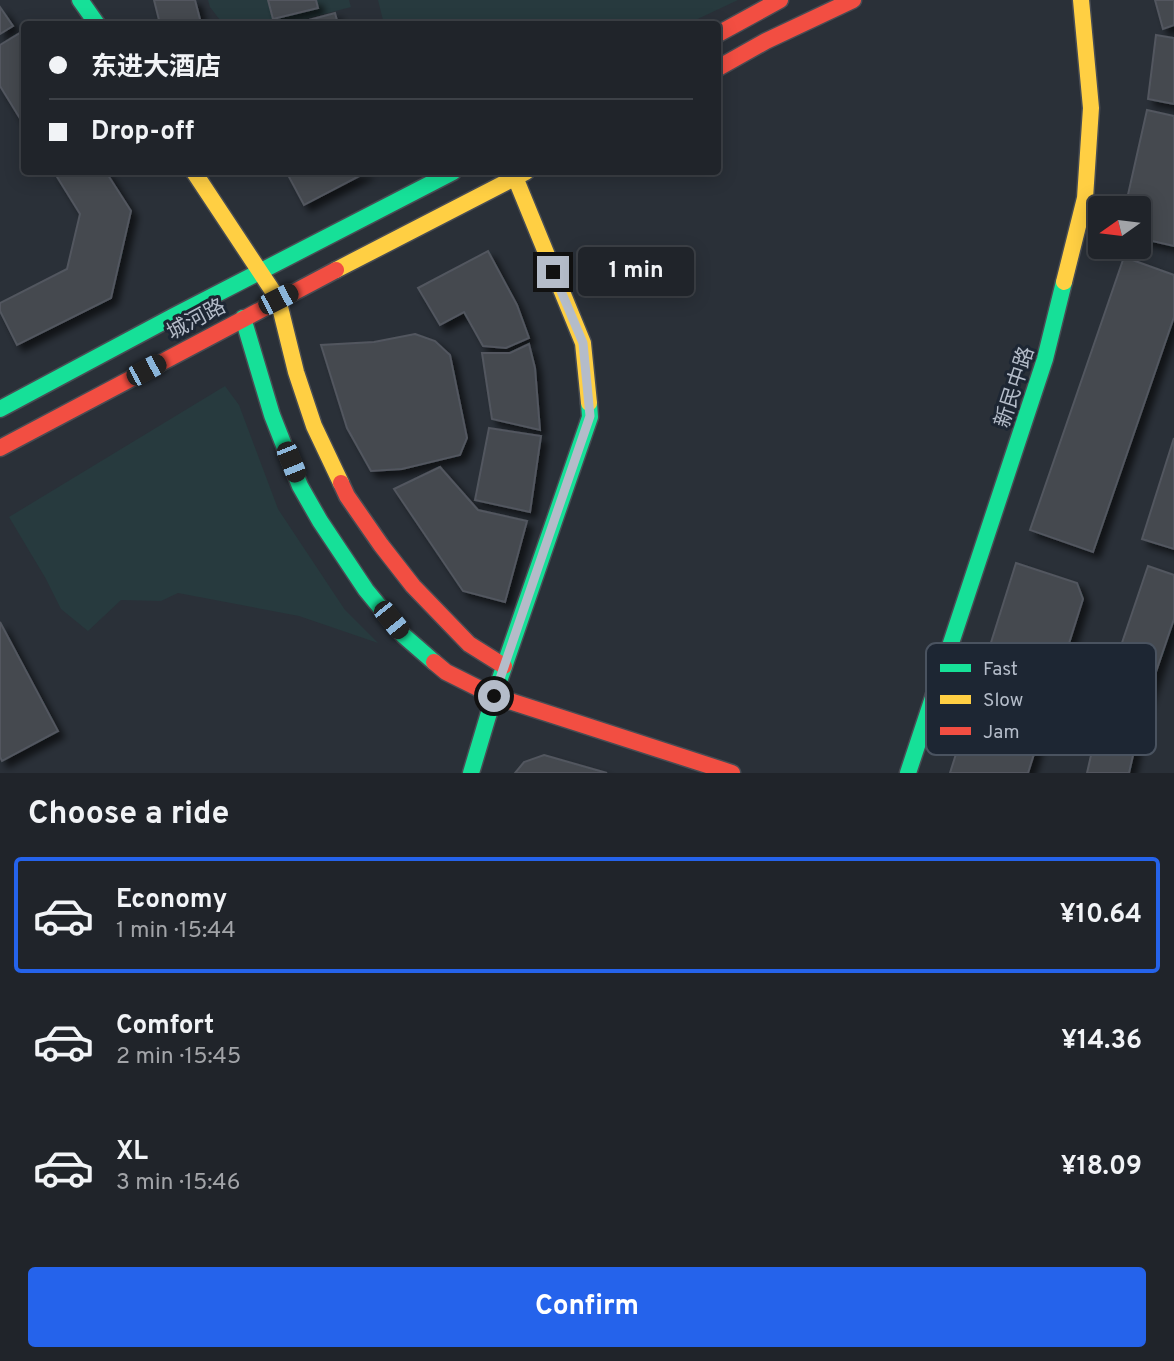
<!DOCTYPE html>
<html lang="en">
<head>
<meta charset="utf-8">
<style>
	body { margin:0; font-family:Overpass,"Noto Sans SC",sans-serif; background:#2d3036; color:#f1f3f6; height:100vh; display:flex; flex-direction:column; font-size:26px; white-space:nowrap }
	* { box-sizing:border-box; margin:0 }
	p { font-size:23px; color:#a2a4a8 }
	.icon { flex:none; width:38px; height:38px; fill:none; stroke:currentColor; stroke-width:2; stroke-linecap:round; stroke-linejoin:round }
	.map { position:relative; height:773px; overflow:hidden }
	.side { display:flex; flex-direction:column; background:#20242a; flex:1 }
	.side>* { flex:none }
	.hud { position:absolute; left:21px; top:21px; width:700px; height:154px; border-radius:7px; box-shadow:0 4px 18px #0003,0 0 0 2px #3d4147; display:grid; align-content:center; height:154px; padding:0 28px; background:#20242a }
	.needle { width:46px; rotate:256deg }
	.buttons { position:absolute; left:1088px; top:196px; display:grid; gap:14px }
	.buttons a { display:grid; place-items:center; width:63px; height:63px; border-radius:7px; background:#20242a; box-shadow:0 4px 18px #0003,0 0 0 2px #3d4147; font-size:35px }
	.end { position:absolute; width:32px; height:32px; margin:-16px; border:9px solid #b4bcc9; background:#111; box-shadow:0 0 0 4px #111 }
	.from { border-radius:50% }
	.bubble { position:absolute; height:49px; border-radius:7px; background:#20242a; box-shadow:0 4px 18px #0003,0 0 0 2px #3d4147; font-size:23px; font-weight:700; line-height:49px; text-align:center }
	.car { position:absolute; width:21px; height:42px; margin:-21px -10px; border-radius:9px; box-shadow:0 0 5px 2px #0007; background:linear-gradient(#222 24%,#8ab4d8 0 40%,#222 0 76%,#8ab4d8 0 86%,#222 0) }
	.hud b { display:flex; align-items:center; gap:24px; height:66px; font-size:26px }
	.hud b+b { border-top:2px solid #3d4147 }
	.hud i { width:18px; height:18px; background:#f1f3f6 }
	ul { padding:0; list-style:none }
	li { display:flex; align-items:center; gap:21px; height:116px; margin:0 14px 10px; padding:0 14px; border:4px solid transparent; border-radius:7px }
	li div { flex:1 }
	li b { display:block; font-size:26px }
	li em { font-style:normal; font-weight:700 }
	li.on { border-color:#2563eb }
	li>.icon { width:63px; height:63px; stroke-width:1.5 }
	h2 { padding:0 28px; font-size:32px; line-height:84px }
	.action { display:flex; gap:14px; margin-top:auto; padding:14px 28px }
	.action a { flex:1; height:80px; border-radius:7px; background:#2563eb; color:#fff; font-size:28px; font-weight:700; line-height:80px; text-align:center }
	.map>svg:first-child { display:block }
</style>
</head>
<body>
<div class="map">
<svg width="1174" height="773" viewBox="0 0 1174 773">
	<defs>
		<filter id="shadow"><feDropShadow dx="6" dy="6" stdDeviation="3.5" flood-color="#0009"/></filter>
	</defs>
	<rect width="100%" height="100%" fill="#2a3038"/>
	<!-- green -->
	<path fill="#273a3e" d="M208 0H349L351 7 286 24H223L210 7Z
		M378 0H738L687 24H384Z
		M225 386 239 405 278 509 345 610 378 643 299 616 178 593 161 601 121 600 88 631 61 609 46 579 9 517Z"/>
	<!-- building -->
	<path fill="#444950" stroke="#52575f" stroke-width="2" filter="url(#shadow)" d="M154 0H195L201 23 194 24H160Z
		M268 0H316L318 8 273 19Z
		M1155 0H1174V25L1163 29Z
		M0 7 13 26 0 34Z
		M335 13 338 24H294Z
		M20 33 24 41V125L0 86V45Z
		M1156 35 1174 38V104L1148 99Z
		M1147 110 1174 116V246L1139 238V208H1125Z
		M54 172H106L131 211 111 298 17 345 0 311V303L67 269 80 214Z
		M295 172H367L304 205 288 175Z
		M488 251 517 305 529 338 506 348 483 346 464 312 440 325 418 288Z
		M1124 257 1174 275V317L1093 552 1030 530Z
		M415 334 435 341 450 355 467 438 460 455 402 469 371 471 347 428 321 345 374 342Z
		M529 344 535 368 540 430 492 419 482 353H510Z
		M489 428 541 436 530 512 475 500Z
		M1174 438V549L1142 539Z
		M440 467 478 510 527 521 505 602 463 591 394 489Z
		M1016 563 1077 583 1083 599 1028 773H950Z
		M1148 566 1174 575V619L1144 707 1129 773H1087L1105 693Z
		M0 622 58 731 2 761 0 757Z
		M544 755 607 773H515L524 762Z"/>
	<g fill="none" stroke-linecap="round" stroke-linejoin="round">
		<!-- fast casing -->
		<g stroke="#484c53" stroke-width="19">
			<path id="fast" d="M80 0 97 24
				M243 318 272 415 300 486 320 521 366 590 403 635 434 662
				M0 409 174 316 453 172
				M471 773 494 696 590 417 589 403
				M908 773 1045 359 1064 282"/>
		</g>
		<!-- slow casing -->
		<g stroke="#484c53" stroke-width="19">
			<path id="slow" d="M194 172 278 299 296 372 314 426 341 483
				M515 177 583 343 589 403
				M336 270 526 172
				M1064 282 1085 198 1091 108 1081 0"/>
		</g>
		<!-- jam casing -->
		<g stroke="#484c53" stroke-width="19">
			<path id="jam" d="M718 34 780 0
				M718 68 766 41 853 0
				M0 448 336 270
				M341 483 347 496 381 545 413 586 469 644 504 666
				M434 662 446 672 494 696 732 773"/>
		</g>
		<!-- fast -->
		<use href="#fast" stroke="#16e098" stroke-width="16"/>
		<!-- slow -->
		<use href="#slow" stroke="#ffcf43" stroke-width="16"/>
		<!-- jam -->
		<use href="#jam" stroke="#f24e42" stroke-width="16"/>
	</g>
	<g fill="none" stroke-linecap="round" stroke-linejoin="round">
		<!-- route -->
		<path stroke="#b4bcc9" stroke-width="9" d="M494 696 590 416 583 343 553 272"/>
	</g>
	<g text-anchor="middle" stroke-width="6" stroke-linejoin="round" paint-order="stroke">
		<!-- street labels -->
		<g font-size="21" fill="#b4bcc9" stroke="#1d2633">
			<text transform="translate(196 319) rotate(-28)" y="7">城河路</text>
			<text transform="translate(1014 387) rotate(-72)" y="7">新民中路</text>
		</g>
	</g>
	<!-- legend -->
	<rect x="926" y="643" width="230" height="112" rx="10" fill="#1d2633" stroke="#4a5360" stroke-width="2"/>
	<rect x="940" y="664" width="31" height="8" fill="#16e098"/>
	<rect x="940" y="695" width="31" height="9" fill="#ffcf43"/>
	<rect x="940" y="727" width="31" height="8" fill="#f24e42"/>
	<g font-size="19" fill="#b4bcc9">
		<text x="983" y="675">Fast</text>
		<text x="983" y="706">Slow</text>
		<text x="983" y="738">Jam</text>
	</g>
</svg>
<div class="buttons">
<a><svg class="needle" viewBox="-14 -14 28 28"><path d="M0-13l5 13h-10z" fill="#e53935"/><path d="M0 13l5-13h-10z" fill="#a2a4a8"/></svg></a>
</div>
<i class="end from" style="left:494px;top:696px"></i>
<i class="end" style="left:553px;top:272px"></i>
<div class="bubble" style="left:578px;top:247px;width:116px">1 min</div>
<i class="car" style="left:278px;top:299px;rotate:63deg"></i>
<i class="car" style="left:146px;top:370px;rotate:62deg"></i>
<i class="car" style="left:291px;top:462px;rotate:158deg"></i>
<i class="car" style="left:391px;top:620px;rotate:141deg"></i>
<div class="hud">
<b><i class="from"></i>东进大酒店</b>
<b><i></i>Drop-off</b>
</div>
</div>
<section class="side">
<h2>Choose a ride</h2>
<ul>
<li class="on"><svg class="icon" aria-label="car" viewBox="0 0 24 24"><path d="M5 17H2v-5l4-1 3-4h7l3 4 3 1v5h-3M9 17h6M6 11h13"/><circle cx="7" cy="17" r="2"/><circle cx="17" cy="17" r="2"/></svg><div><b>Economy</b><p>1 min · 15:44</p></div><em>¥10.64</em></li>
<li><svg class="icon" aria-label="car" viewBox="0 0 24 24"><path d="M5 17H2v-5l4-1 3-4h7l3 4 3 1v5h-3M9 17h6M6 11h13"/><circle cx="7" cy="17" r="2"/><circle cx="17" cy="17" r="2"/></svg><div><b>Comfort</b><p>2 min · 15:45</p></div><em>¥14.36</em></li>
<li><svg class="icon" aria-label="car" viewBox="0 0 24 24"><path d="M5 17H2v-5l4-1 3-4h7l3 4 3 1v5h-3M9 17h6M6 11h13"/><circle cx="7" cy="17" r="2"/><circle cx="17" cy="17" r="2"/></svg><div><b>XL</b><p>3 min · 15:46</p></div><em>¥18.09</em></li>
</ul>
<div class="action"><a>Confirm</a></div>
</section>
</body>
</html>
